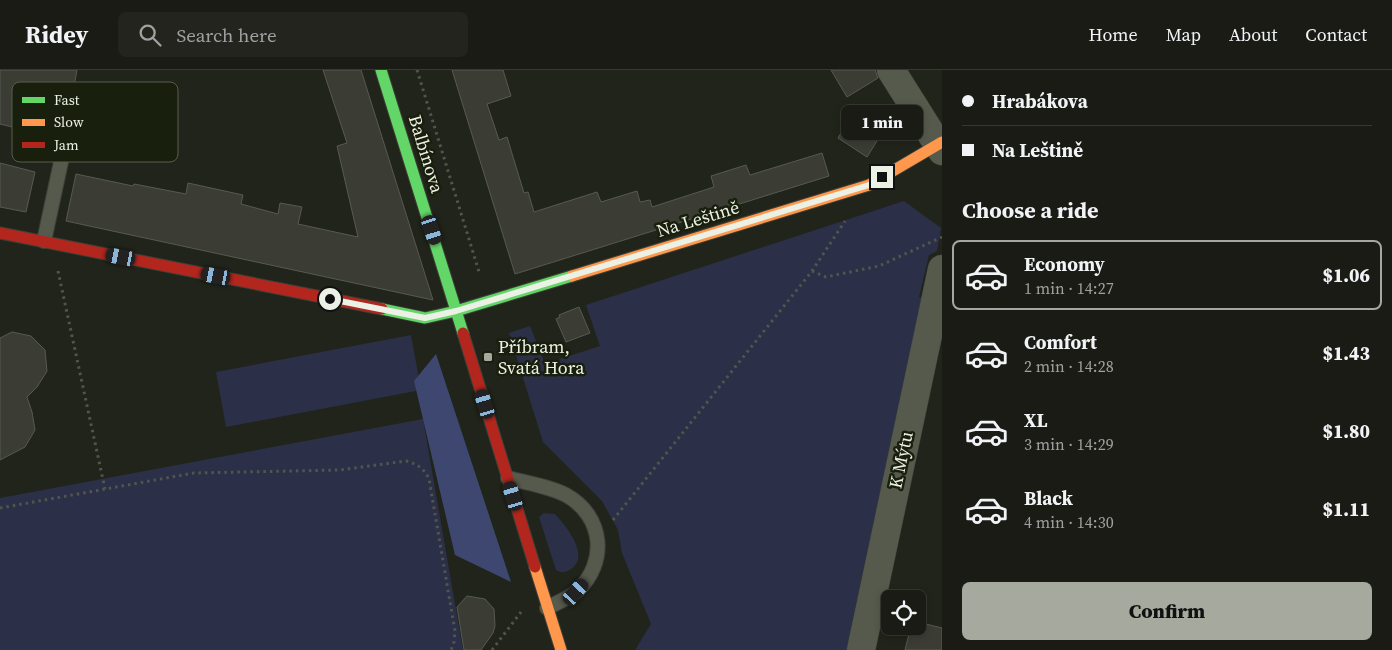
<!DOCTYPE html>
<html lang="en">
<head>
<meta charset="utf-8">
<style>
	body { margin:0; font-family:"Source Serif 4",serif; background:#22241d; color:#f1f3f6; height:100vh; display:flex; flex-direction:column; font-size:19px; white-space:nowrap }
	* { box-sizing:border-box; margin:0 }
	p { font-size:16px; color:#9fa1a0 }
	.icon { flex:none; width:28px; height:28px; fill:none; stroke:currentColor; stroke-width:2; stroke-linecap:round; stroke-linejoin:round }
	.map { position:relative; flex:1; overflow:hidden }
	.drawer { display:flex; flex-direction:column; background:#191b14; width:450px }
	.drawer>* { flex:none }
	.guide { display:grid; align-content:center; height:110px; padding:0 20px; background:#191b14 }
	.fabs { position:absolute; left:881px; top:520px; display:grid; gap:10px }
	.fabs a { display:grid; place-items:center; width:45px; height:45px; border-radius:8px; background:#191b14; box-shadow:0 2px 8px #0003,0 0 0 1px #373934; font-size:25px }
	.end { position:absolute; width:22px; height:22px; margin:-11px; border:6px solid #ecf1e5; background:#111; box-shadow:0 0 0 2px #111 }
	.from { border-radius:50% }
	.bubble { position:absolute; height:35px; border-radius:8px; background:#191b14; box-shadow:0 2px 8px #0003,0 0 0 1px #373934; font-size:16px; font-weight:800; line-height:35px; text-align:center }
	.car { position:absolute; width:15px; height:30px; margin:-15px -8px; border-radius:6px; box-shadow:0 0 4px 1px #0007; background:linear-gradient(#222 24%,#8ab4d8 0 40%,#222 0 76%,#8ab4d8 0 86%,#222 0) }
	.guide b { display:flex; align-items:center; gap:18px; height:48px; font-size:19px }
	.guide b+b { border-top:1px solid #373934 }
	.guide i { width:12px; height:12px; background:#f1f3f6 }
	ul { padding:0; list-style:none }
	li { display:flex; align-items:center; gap:15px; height:70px; margin:0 10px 8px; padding:0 10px; border:2px solid transparent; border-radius:8px }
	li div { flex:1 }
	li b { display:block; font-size:19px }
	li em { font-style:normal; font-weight:800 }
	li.current { border-color:#a5a99e }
	li>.icon { width:45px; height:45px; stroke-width:1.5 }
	h2 { padding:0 20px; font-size:22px; line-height:60px }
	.button { display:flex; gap:10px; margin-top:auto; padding:10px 20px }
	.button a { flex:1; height:58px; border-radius:8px; background:#a5a99e; color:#111; font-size:20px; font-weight:800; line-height:58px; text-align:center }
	header { display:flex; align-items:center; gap:30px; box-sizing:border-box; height:70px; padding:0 25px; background:#191b14; border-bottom:1px solid #373934 }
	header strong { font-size:24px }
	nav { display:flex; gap:28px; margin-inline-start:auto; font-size:18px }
	.search { width:350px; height:45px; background:#22241d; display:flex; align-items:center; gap:12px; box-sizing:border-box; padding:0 18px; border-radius:8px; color:#9fa1a0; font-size:19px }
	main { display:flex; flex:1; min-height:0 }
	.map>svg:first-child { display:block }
</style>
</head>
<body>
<header>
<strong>Ridey</strong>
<div class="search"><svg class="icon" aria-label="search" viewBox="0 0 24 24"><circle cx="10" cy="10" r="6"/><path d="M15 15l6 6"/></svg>Search here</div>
<nav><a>Home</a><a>Map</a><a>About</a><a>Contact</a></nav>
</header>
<main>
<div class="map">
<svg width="942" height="580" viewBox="0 0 942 580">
	<rect width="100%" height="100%" fill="#21241a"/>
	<!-- green -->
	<path fill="#2b3048" d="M904 131 941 158 937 181 929 185 919 227 927 229 853 548 860 552 854 580H635L651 554 622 483 618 460 602 431 543 372 509 263 530 256 545 294 600 276 586 235Z
		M411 265 421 320 226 357 216 302Z
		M423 349 463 580H0V428Z
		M544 443 555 444C565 455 591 485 571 499 565 503 561 503 556 500L539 447Z"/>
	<!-- forest -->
	<path fill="#3e4770" d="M436 284 511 512 455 485 414 311Z"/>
	<!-- building -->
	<path fill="#3b3d35" stroke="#575a52" d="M0 0H77L72 27 54 21 45 65 0 54Z
		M323 0H361L433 230 66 151 76 104 133 116 134 114 186 124 188 113 243 125 241 134 278 144 280 133 302 137 298 154 358 167 337 76 347 73Z
		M452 0H503L511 26 487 34 499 70 507 67 524 123 528 122 534 142 597 122 601 132 637 121 640 132 650 130 652 137 714 117 711 106 746 95 750 105 822 83 829 106 515 204Z
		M831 0H875L878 8 847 27Z
		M853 34 887 55 867 87 838 68 845 56 841 53Z
		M0 93 35 102 26 142 0 137Z
		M579 237 590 263 566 272 556 249 560 247 559 245Z
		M12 262 31 266 45 280 47 301 37 317 27 327 32 342 35 360 25 377 0 390V268Z
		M467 526 485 529 494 539 495 556 493 563 481 580H464L457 537Z
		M918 552 942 558V580H905L911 556H918Z"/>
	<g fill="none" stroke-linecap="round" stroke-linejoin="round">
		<!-- lane casing -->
		<g stroke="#3d4037" stroke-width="16">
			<path id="lane" d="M44 171 67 64
				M508 408C526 413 549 416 566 425 604 446 608 493 577 521 569 528 556 533 547 538"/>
		</g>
		<!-- street casing -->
		<g stroke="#3d4037" stroke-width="29">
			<path id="street" d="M891 0 942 81
				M861 580 942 199"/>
		</g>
		<!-- fast casing -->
		<g stroke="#3d4037" stroke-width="13">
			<path id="fast" d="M381 0 463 263
				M382 239 425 248 456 241 572 206"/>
		</g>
		<!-- slow casing -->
		<g stroke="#3d4037" stroke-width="13">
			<path id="slow" d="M572 206 869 115 942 72
				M535 497 561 580"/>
		</g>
		<!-- jam casing -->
		<g stroke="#3d4037" stroke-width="13">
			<path id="jam" d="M0 163 382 239
				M463 263 535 497"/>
		</g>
		<!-- path -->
		<path stroke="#52554b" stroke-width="3" stroke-dasharray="2.5 4" stroke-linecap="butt" d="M417 0 480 205
			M58 201 105 419
			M812 201 826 207 879 196 942 167
			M0 438 194 403 340 400 406 391C417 394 424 398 429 409L455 561 454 572 451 580
			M613 450 812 201 845 151
			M492 580 521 542"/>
		<!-- lane -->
		<use href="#lane" stroke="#565a4c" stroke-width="14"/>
		<!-- street -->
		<use href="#street" stroke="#565a4c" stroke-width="28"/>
		<!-- fast -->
		<use href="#fast" stroke="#63d668" stroke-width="11"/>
		<!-- slow -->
		<use href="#slow" stroke="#ff974d" stroke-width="11"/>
		<!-- jam -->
		<use href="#jam" stroke="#b3261e" stroke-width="11"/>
	</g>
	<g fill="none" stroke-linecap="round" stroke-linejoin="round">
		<!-- route -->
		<path stroke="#ecf1e5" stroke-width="6" d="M330 229 425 248 456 241 869 115 882 107"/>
	</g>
	<!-- markers -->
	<rect fill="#a5a99e" stroke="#191f0d" stroke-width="2" x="483" y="282" width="10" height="10" rx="2.5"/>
	<g text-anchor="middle" stroke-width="5" stroke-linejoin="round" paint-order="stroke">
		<!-- street labels -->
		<g font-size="18" fill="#ecf1e5" stroke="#191f0d">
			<text transform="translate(426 84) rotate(73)" y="6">Balbínova</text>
			<text transform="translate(698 149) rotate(-17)" y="6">Na Leštině</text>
			<text transform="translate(901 390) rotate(-78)" y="6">K Mýtu</text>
		</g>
		<!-- poi labels -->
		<g font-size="18" fill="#ecf1e5" stroke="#191f0d" text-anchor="start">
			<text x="498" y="283">Příbram,<tspan x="498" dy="21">Svatá Hora</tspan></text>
		</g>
	</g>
	<!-- legend -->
	<rect x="12" y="12" width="166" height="80" rx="8" fill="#191f0d" stroke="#585e4e" stroke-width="1"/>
	<rect x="22" y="27" width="23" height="6" fill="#63d668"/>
	<rect x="22" y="49" width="23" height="7" fill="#ff974d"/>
	<rect x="22" y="72" width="23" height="6" fill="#b3261e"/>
	<g font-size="14" fill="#ecf1e5">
		<text x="54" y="35">Fast</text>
		<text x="54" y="57">Slow</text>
		<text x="54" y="80">Jam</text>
	</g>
</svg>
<div class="fabs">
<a><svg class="icon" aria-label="locate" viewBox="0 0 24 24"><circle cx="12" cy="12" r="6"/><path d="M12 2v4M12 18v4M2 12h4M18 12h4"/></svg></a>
</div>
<i class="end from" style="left:330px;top:229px"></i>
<i class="end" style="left:882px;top:107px"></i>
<div class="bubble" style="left:841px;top:35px;width:82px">1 min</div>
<i class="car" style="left:432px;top:160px;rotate:162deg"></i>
<i class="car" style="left:121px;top:187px;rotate:281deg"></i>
<i class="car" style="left:216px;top:206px;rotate:281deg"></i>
<i class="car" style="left:485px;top:334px;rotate:343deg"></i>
<i class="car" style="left:513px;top:426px;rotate:343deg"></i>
<i class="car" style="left:576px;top:522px;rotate:42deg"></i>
</div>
<section class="drawer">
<div class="guide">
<b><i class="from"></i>Hrabákova</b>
<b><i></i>Na Leštině</b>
</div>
<h2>Choose a ride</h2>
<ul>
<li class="current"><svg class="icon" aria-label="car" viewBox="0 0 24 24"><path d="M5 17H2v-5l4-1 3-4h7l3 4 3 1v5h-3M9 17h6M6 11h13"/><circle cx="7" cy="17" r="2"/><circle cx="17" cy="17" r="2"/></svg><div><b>Economy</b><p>1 min · 14:27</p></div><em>$1.06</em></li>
<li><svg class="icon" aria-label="car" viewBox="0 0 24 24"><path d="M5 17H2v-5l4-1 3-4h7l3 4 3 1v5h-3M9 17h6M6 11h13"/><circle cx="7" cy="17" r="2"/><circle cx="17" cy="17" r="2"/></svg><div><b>Comfort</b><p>2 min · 14:28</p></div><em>$1.43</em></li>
<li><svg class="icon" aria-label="car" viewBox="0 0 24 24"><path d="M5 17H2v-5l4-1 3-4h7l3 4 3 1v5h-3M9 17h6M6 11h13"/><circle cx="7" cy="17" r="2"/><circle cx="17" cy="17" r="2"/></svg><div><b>XL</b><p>3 min · 14:29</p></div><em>$1.80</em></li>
<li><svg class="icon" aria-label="car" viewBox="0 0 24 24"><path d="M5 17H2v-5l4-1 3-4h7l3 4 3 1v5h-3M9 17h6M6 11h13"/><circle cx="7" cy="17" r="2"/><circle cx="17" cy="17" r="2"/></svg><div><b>Black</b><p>4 min · 14:30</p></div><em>$1.11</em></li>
</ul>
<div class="button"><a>Confirm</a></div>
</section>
</main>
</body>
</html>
